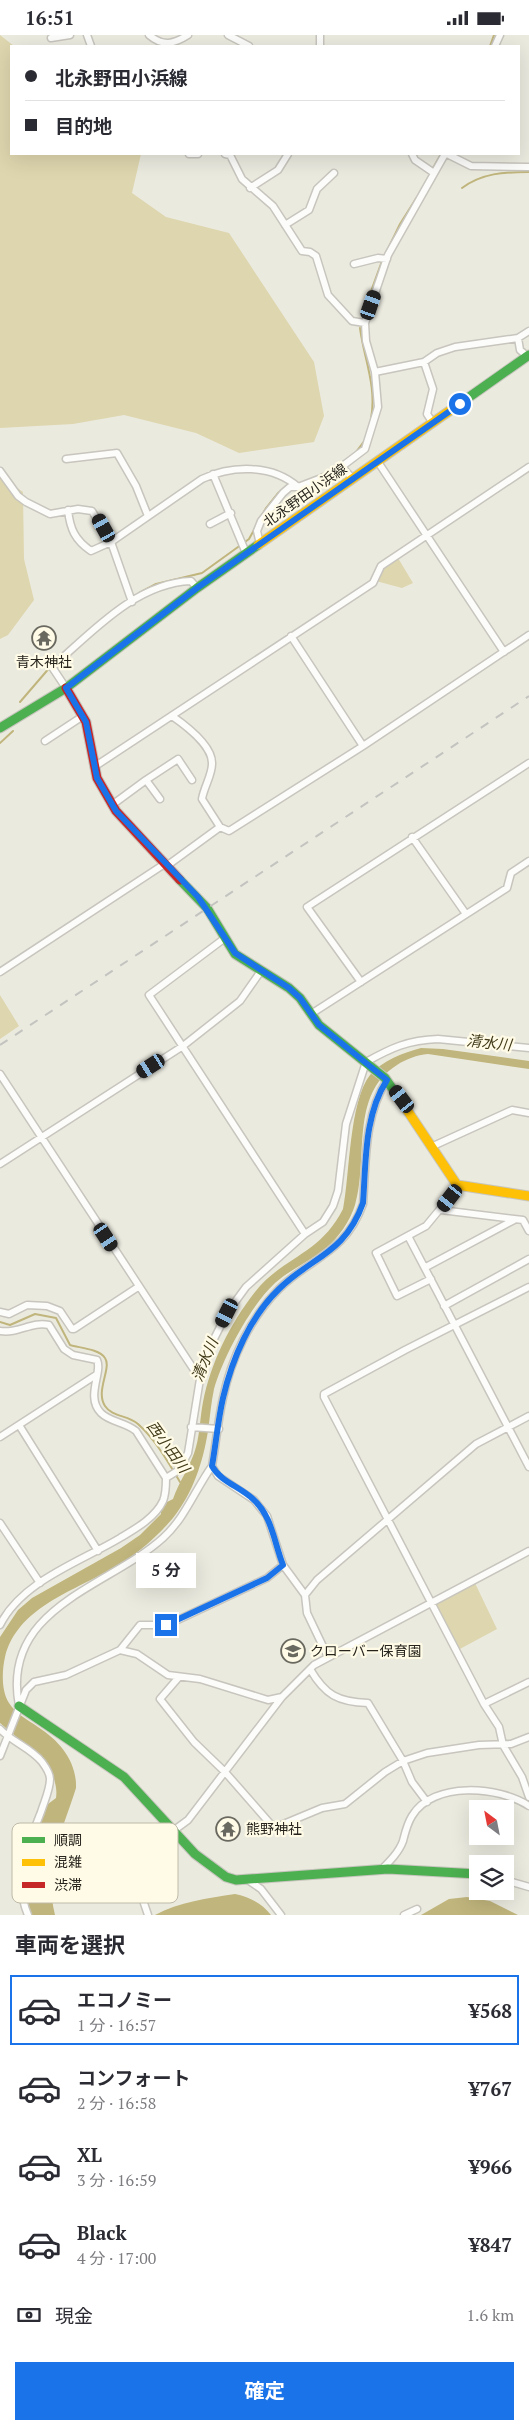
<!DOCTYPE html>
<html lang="ja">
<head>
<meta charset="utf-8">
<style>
	body { margin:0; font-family:"PT Serif","Noto Sans JP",serif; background:#f2f2f3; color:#2b2b33; height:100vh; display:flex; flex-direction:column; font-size:19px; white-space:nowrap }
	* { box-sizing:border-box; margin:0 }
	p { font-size:16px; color:#7c7c81 }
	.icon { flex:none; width:28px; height:28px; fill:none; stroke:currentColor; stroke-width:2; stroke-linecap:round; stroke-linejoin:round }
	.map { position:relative; height:1880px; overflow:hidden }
	.sheet { display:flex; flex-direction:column; background:#fff; flex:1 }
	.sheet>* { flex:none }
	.banner { position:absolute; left:10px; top:10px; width:510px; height:110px; border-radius:0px; box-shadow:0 5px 20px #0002; display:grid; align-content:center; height:110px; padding:0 15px; background:#fff }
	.needle { width:32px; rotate:328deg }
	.fabs { position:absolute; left:469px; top:1765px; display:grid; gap:10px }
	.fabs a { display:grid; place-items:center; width:45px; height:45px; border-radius:0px; background:#fff; box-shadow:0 5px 20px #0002; font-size:25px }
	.end { position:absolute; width:22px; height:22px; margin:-11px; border:6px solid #1a73e8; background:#fff; box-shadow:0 0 0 2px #fff }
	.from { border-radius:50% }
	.bubble { position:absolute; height:35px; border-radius:0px; background:#fff; box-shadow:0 5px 20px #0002; font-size:16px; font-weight:700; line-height:35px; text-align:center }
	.car { position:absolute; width:15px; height:30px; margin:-15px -8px; border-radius:6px; box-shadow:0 0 4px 1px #0007; background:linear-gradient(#222 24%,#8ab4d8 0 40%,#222 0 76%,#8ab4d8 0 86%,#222 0) }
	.banner b { display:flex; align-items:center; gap:18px; height:48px; font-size:19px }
	.banner b+b { border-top:1px solid #e1e1e2 }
	.banner i { width:12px; height:12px; background:#2b2b33 }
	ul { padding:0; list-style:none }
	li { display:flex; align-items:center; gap:15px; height:70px; margin:0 10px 8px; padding:0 5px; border:2px solid transparent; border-radius:0px }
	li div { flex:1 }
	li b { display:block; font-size:19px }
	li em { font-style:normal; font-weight:700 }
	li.current { border-color:#1a73e8 }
	li>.icon { width:45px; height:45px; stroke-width:1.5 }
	h2 { padding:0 15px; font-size:22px; line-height:60px }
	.pay { display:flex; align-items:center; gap:12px; height:55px; padding:0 15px; font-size:19px }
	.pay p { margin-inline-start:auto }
	.primary-button { display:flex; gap:10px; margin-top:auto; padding:10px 15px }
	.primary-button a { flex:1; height:58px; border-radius:0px; background:#1a73e8; color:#fff; font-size:20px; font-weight:700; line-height:58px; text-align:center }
	.status { display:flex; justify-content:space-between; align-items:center; height:35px; padding:0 25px; background:#fff; direction:ltr }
	.status svg { height:14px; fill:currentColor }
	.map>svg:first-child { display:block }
</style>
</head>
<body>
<div class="status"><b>16:51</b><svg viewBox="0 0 49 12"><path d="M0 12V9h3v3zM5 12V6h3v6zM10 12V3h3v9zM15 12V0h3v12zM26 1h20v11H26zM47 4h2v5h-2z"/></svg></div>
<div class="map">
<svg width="529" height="1880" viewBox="0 0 529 1880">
	<rect width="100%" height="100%" fill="#ebeadf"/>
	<!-- green -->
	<path fill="#ded6ae" d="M0 0 14 11H11V119H141L132 158 166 182 229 198 314 327 324 381 314 407 239 418 196 398 124 380 73 389 0 393Z
		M0 441 23 457 24 524 34 565 8 600 0 604Z
		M398 523 413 548 402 553 376 546 383 533Z
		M0 960 19 991 0 1004Z
		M474 1546 497 1594 458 1615 432 1566Z"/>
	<!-- water -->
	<path fill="#c0b57c" d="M421 1013 443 1014 529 1026V1034L428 1019C417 1020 406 1024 397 1030 349 1060 369 1124 355 1170 350 1186 339 1202 326 1213 310 1226 291 1234 275 1248 251 1270 223 1322 214 1354 211 1368 210 1382 208 1396 203 1427 193 1458 173 1483 155 1504 135 1521 111 1534 72 1557 17 1573 5 1622 2 1635 1 1656 9 1668 15 1678 28 1685 38 1692 60 1706 77 1727 76 1753 62 1798 43 1831 55 1880H30L27 1873 26 1843 32 1809 48 1769 56 1763C58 1750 52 1736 44 1725L0 1688V1602L18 1575 32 1563 121 1513 140 1500 161 1479V1475L165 1468 173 1464C179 1446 191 1431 196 1412 200 1398 200 1382 203 1367 211 1327 230 1289 255 1257 282 1222 320 1220 343 1174 350 1139 349 1067 370 1040 383 1025 403 1018 421 1013Z
		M235 1859C249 1862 262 1868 271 1880H155C179 1867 208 1863 235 1859Z
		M467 1862 490 1866 518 1880H421L449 1864Z"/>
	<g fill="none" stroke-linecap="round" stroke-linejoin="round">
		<!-- stream -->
		<path stroke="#c0b57c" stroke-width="2" d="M490 11 494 0
			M432 135 441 119
			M462 153C482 138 504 137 529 137
			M421 156 427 145
			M386 218 400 189 417 162
			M362 281 382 226
			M360 293C364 324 377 351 371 384
			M356 417 365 405
			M139 558 156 549 202 538 238 512 249 504 266 473 278 458 289 450
			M20 667 51 631
			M0 708 13 696
			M0 1287 10 1290 35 1279 56 1283 70 1310C80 1313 99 1314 105 1323 112 1333 95 1356 105 1371 112 1382 128 1380 138 1389 156 1405 168 1427 180 1447"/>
		<!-- street casing -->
		<g stroke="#c7c5bd" stroke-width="9">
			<path id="street" d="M87 0 91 11
				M149 0C163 12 174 9 188 0
				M228 0 249 11
				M51 3 70 0
				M320 11V0
				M495 11 500 0
				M189 119H198
				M225 119 230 120 242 144 273 171 302 216 310 217 316 221 328 260 352 286 365 288
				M412 119 415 125 434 138
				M447 119 471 131 529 132
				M250 153 278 135 288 119
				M285 190 309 175 317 154 334 138
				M354 229 378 223 387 224
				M518 303 520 315 527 321
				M424 327 433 354 427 379 433 388
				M375 337 424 327 437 318 455 312 518 303 529 296
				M66 424 117 418 136 451 148 481
				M378 427 504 617
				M343 433 353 444
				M0 436 18 461 26 467 50 479 78 474 92 476 111 507 91 516C75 505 70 494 68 475
				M213 439 246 518
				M210 489 231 478
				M260 509 257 496 261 486 283 458 290 452H298L332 439 365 414 378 372 375 337 366 306 365 288 388 220 445 119
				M132 567 111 507 202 444C232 430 272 429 298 452
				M291 601 363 711
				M66 653 52 632C92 597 136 548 191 546L197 553
				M172 681C185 690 213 711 212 729 212 740 204 752 202 764L220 792 229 796 363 711 529 600
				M45 706 83 681
				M94 732 373 548 381 531 529 432
				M146 745 160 764
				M112 770 146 745 178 724 192 745
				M412 802 466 879
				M168 830 220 792
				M225 903 149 960 305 1199
				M0 937 166 828
				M361 947 307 872 529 728
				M311 979 507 853 511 838 529 826
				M0 1039 200 1344
				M431 1112 512 1075 529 1078
				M0 1129 183 1011 240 966 261 936
				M441 1175 523 1185 529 1196
				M408 1201 529 1432
				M426 1232 514 1185
				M431 1244 397 1261 376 1218 426 1191 459 1151
				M529 1252 405 1315 324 1359V1362L484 1669 499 1692 503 1710 522 1742 529 1762
				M444 1271 529 1224
				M0 1277 9 1279 27 1270 47 1271 60 1276 72 1294H74L138 1252
				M0 1296C19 1299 31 1286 49 1290L64 1314 73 1320 97 1325C103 1337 85 1362 101 1378 110 1387 125 1387 136 1396L166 1443C166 1451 166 1459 163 1466 155 1483 135 1494 120 1503 80 1527 22 1546 0 1590
				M19 1390 98 1516
				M191 1392 219 1394
				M0 1402 96 1340
				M166 1443 179 1435 188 1418 200 1344 211 1310 227 1278 246 1252 305 1199 323 1187 333 1171 338 1156 346 1089 366 1027C391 1013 408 1005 438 1004L529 1013
				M0 1488 40 1548
				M305 1560 317 1545 476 1409 529 1381
				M120 1615 140 1590H167L267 1543 283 1530
				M328 1622 307 1578 305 1560 283 1530 267 1481 254 1465 218 1441 212 1431C216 1408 218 1385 223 1363 231 1324 250 1283 279 1254 311 1222 345 1219 363 1169 366 1128 364 1080 387 1045
				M310 1634C325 1660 338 1667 368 1668L403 1726 412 1747 427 1767
				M179 1642 160 1664 194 1707 225 1737 274 1793 322 1773 345 1769 385 1737 403 1726 427 1718 479 1710 511 1709 529 1702
				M484 1669 529 1647
				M19 1671C0 1572 109 1552 163 1503 185 1483 195 1455 212 1431
				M0 1694C12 1707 31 1713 42 1727 45 1731 50 1739 50 1744 50 1755 44 1767 41 1777 28 1810 13 1846 28 1880
				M0 1721 26 1655 34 1647 66 1640 120 1615 137 1619 168 1640 200 1644 268 1665 282 1662
				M382 1834C390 1826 399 1817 403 1806 405 1798 407 1789 412 1781 433 1746 499 1751 529 1771
				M248 1845 261 1854 281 1880
				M505 1845 529 1852
				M148 1880 129 1824 134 1813 173 1796 188 1785 282 1662 314 1630 529 1516
				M404 1880 417 1874"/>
		</g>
		<!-- fast casing -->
		<g stroke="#c7c5bd" stroke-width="11">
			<path id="fast" d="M465 365 529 320
				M0 693 66 653 197 553 258 510
				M180 845 207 873 235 919 289 953 300 963 319 990 385 1043 401 1066
				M19 1671 124 1742 195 1819 226 1842 236 1845 388 1834 478 1839"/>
		</g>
		<!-- slow casing -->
		<g stroke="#c7c5bd" stroke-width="11">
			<path id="slow" d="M258 510 465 365
				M401 1066 457 1150 529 1161"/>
		</g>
		<!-- jam casing -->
		<g stroke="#c7c5bd" stroke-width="11">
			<path id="jam" d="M66 653 86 687 97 743 116 776 180 845"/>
		</g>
		<!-- street -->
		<use href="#street" stroke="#fcfcfa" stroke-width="6"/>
		<!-- fast -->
		<use href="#fast" stroke="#4caf50" stroke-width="9"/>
		<!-- slow -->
		<use href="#slow" stroke="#ffc107" stroke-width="9"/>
		<!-- jam -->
		<use href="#jam" stroke="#c62828" stroke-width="9"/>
		<!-- rail -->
		<path stroke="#c3c3c0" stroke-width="2" stroke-dasharray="9 9" stroke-linecap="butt" d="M0 1010 529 661"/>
	</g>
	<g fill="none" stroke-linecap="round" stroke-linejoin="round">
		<!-- route -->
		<path stroke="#1a73e8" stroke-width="6" d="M166 1590 267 1543 283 1530C274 1507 272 1481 253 1464 239 1451 221 1447 212 1431 216 1408 218 1385 223 1363 232 1324 250 1282 279 1254 311 1222 345 1219 363 1168 366 1128 364 1080 387 1045L319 990 300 963 289 953 235 918 198 862 116 776 97 743 86 687 66 653 197 553 460 369"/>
	</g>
	<!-- icons -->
	<defs>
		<g id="temple-ring" transform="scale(1.25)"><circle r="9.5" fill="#fffbe6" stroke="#6a6960" stroke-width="1.5"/><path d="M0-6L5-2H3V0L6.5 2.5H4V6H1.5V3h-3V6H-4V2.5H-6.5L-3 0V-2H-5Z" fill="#6a6960"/></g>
		<g id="school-ring" transform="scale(1.25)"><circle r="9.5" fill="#fffbe6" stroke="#6a6960" stroke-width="1.5"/><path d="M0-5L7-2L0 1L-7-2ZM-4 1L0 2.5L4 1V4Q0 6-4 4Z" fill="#6a6960"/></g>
	</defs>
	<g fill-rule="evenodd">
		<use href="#temple-ring" x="44" y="603"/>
		<use href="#school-ring" x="293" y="1616"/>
		<use href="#temple-ring" x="228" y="1794"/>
	</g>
	<g text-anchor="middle" stroke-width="4.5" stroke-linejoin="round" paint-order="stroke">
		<!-- street labels -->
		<g font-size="14" fill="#25231c" stroke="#fffbe6">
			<text transform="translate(305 460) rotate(-35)" y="5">北永野田小浜線</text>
		</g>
		<!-- poi labels -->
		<g font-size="14" fill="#25231c" stroke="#fffbe6" text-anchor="start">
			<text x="44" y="632" text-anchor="middle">青木神社</text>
			<text x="310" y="1621">クローバー保育園</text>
			<text x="246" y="1799">熊野神社</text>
		</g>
		<!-- water labels -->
		<g font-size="15" font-style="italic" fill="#423a19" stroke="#fffbe6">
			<text transform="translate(489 1008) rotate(6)" y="5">清水川</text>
			<text transform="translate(205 1325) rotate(-68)" y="5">清水川</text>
			<text transform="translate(168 1412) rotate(54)" y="5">西小田川</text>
		</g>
	</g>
	<!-- legend -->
	<rect x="12" y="1788" width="166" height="80" rx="8" fill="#fffbe6" stroke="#bebaa9" stroke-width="1"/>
	<rect x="22" y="1802" width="23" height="6" fill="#4caf50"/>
	<rect x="22" y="1824" width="23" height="7" fill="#ffc107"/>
	<rect x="22" y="1847" width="23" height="6" fill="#c62828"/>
	<g font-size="14" fill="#25231c">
		<text x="54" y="1810">順調</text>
		<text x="54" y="1832">混雑</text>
		<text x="54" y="1855">渋滞</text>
	</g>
</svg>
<div class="fabs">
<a><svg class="needle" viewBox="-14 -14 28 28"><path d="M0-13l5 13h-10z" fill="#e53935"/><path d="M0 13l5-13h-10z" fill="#7c7c81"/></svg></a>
<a><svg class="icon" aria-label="layers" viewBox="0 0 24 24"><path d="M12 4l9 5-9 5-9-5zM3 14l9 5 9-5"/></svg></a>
</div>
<i class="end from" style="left:460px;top:369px"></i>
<i class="end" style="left:166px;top:1590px"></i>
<div class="bubble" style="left:136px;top:1518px;width:60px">5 分</div>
<i class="car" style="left:371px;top:270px;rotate:19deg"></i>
<i class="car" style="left:104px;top:493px;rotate:331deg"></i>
<i class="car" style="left:151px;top:1031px;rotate:237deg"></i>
<i class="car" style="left:402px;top:1064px;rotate:323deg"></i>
<i class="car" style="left:450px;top:1163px;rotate:218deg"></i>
<i class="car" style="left:106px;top:1202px;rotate:147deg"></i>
<i class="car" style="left:227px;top:1278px;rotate:207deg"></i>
<div class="banner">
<b><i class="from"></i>北永野田小浜線</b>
<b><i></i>目的地</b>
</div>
</div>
<section class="sheet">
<h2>車両を選択</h2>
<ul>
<li class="current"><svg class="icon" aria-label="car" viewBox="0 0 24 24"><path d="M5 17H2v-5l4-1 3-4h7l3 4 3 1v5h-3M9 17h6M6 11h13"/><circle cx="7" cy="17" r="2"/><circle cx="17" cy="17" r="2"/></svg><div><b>エコノミー</b><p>1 分 · 16:57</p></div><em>¥568</em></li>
<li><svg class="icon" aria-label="car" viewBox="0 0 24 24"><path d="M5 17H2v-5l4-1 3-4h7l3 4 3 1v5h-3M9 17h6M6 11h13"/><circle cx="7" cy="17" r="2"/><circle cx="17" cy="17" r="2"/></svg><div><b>コンフォート</b><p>2 分 · 16:58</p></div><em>¥767</em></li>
<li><svg class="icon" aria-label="car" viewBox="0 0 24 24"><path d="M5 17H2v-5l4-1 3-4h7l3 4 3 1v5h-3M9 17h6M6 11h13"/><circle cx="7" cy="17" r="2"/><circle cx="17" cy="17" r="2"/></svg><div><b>XL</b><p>3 分 · 16:59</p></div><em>¥966</em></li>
<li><svg class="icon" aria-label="car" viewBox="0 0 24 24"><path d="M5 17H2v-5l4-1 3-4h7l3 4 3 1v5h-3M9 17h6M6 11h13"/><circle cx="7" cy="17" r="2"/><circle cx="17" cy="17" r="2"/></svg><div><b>Black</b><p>4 分 · 17:00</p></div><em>¥847</em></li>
</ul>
<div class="pay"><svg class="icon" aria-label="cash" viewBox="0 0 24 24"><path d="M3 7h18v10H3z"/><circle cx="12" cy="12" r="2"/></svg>現金<p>1.6 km</p></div>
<div class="primary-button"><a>確定</a></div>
</section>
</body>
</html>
